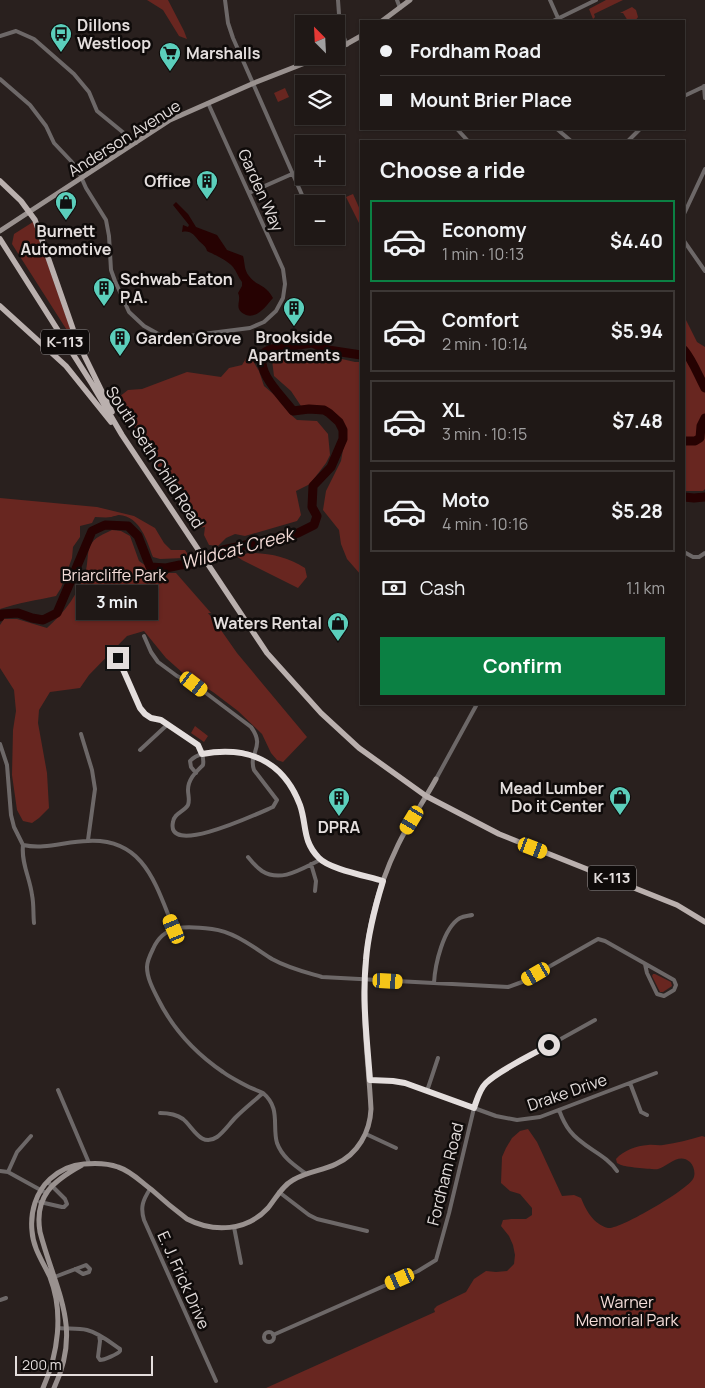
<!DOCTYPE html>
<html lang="en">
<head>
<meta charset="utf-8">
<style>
	body { margin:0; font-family:Manrope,sans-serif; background:#27211f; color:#f1f3f6; height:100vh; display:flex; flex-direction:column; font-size:19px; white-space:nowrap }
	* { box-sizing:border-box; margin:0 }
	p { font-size:16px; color:#a1a0a1 }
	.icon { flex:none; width:28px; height:28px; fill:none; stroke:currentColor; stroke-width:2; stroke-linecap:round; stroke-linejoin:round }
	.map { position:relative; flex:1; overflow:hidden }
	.details { position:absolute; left:360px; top:140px; width:325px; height:565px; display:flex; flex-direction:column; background:#1f1816; border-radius:0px; box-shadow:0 1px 4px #0004,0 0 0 1px #3c3735 }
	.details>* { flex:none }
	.banner { position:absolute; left:360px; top:20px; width:325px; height:110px; border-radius:0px; box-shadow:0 1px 4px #0004,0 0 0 1px #3c3735; display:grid; align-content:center; height:110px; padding:0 20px; background:#1f1816 }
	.needle { width:32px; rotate:336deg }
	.buttons { position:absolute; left:295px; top:15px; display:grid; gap:10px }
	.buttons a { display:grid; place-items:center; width:50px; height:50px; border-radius:0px; background:#1f1816; box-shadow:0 1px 4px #0004,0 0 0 1px #3c3735; font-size:25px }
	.scale { position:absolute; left:15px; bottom:12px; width:138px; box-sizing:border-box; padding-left:5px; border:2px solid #e4dedd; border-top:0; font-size:14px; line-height:18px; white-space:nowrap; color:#e4dedd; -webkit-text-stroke:4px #0f0b0a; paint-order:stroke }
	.end { position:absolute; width:22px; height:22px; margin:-11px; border:6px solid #e4dedd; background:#111; box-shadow:0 0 0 2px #111 }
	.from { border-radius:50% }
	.bubble { position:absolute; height:35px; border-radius:0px; background:#1f1816; box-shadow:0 1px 4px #0004,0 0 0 1px #3c3735; font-size:16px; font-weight:700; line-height:35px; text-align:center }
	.car { position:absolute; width:15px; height:30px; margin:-15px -8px; border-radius:6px; box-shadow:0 0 4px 1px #0007; background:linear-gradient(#f5c518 24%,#345 0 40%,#f5c518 0 76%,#345 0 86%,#f5c518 0) }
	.banner b { display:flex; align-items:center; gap:18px; height:48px; font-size:19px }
	.banner b+b { border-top:1px solid #3c3735 }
	.banner i { width:12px; height:12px; background:#f1f3f6 }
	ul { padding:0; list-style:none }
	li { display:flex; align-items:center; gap:15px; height:82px; margin:0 10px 8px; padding:0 10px; border:2px solid #3c3735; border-radius:0px }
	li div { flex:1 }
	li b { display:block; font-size:19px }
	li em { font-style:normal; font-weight:700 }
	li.current { border-color:#0b8043 }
	li>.icon { width:45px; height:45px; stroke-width:1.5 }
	h2 { padding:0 20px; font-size:22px; line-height:60px }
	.pay { display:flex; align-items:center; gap:12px; height:55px; padding:0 20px; font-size:19px }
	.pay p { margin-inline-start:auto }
	.button { display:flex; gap:10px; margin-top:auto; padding:10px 20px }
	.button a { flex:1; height:58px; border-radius:0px; background:#0b8043; color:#fff; font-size:20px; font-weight:700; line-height:58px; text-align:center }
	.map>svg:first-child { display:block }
</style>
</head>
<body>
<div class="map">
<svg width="705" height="1388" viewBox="0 0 705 1388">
	<rect width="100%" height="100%" fill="#29201e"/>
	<!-- green -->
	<path fill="#682620" d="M147 0H168L184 31 187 39 179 36 163 10Z
		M606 0H623L594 14 595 17 593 19 589 9Z
		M632 7 636 10 638 17 635 21H628L623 13H620Z
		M285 88 289 97 278 102 274 93Z
		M353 194 361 212V227L346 197Z
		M33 222 71 331V334L70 335 12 244 14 234Z
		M684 316 697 342 705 347V489L703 491H684Z
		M288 350 311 352 355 362H361V575L347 559 341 544 339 530 323 510 326 491 341 461 346 433 341 420 326 408 301 406 291 391 274 376 272 360 278 353Z
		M250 356 259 371 264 386 278 398 290 414 297 420 317 421 328 434 330 455 326 463 310 484 296 491 301 515 297 521 245 536 235 534 226 538 218 546 209 545 204 535 205 527 196 528 189 516 184 491 167 468 158 467 155 458 149 454 119 400V397L128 390 142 389 187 372 221 377 229 368 242 365 247 357Z
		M0 498 97 507 134 516 155 528 164 543 171 550H185L187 553V557L184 558 160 559 153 557C147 541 140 516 119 515 118 515 111 517 111 517 106 518 100 517 95 517L92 523 80 526V537L73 547 72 558 61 588 56 596C37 600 18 603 0 609Z
		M112 530 121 531 130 536 139 561 156 573H176L211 613H208L216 623 237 653 307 737 283 762 277 760 271 753 262 734 238 711 213 692 184 674 166 658 144 631 127 636 89 675 80 688 50 692 39 710 38 723 47 773 49 808 39 818 32 823 23 821 17 810 12 775 13 730 16 711 14 690 0 668V625L4 619H17L47 628C66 611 78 594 86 570 88 562 87 553 90 546 94 537 104 534 112 530Z
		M249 553C269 553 288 557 305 568L307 577 298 588 242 560 236 556Z
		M195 726 208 736 204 742 191 733Z
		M653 974H655L671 982 672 986 663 992H660L652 976Z
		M528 1129 537 1142 562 1196 574 1195 581 1198C586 1210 593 1224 608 1228 619 1230 687 1190 693 1179 696 1174 694 1166 690 1162 679 1152 668 1166 658 1169 655 1170 626 1167 621 1165L617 1163 616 1159C624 1150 636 1146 648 1145 653 1144 658 1146 663 1145 677 1143 689 1140 702 1136L705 1137V1388H266L435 1312 434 1309 437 1306 466 1292 474 1279 486 1271 496 1272 507 1271 514 1264 515 1255 513 1245 509 1236 501 1226 503 1220 511 1219H526L532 1215V1208L520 1194 510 1191 501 1183 502 1157 506 1148 512 1138 520 1131Z"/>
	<!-- water -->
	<path fill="#260202" d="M176 202 188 214 196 227 217 235 227 250 243 256C245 263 244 270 249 276 256 286 266 284 273 298 266 306 257 319 246 315 244 314 240 312 239 309 237 304 241 299 238 293L242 286V282C238 277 237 272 233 267 227 260 215 255 207 251 206 246 203 245 199 241 194 235 191 230 182 232L183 225 188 227 189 225 173 205Z"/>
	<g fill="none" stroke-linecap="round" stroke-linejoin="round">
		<!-- river -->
		<path stroke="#260202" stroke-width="9" d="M684 350C693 361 698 375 705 388
			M684 441H695L700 438 701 426 705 418
			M684 497 694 498 705 497
			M0 617 2 614 18 613 32 618 43 620 57 613 92 531 105 525 128 526 138 536 150 567 166 568 180 565 193 564 223 550 298 533 314 525 317 516 312 507 313 486 331 467 343 439V430L339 422 329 413 324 410 309 409 293 411C284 399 263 379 262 363 262 360 265 355 265 352L271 349 312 343 328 350 361 355"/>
		<!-- street -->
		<path stroke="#6d6868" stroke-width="4" d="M225 0 228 23 233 38 306 204
			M338 0 340 28 347 45
			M397 0 400 8
			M550 0 558 18
			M553 21 596 0
			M0 36 16 31 34 39 74 74 89 92 97 111 136 143
			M0 79 30 105 46 126 54 143 71 161 78 170 86 188 106 220 109 236 111 270 115 281 129 312 144 326 162 336 179 337 250 328 264 322 276 311 283 298 285 284 283 269 208 103
			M704 86 705 98
			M684 96 705 86
			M457 129 468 141
			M557 129 571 141
			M628 141 640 129
			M249 193 292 174
			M684 214 705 169
			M321 236 324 242
			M684 241 705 271
			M684 552 693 557H699L705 553
			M118 659 140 708C150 720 151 716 163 722 170 725 194 741 198 746 202 752 204 759 203 765 196 772 188 779 188 790 188 795 190 800 188 805 184 812 174 813 173 822 165 858 261 812 273 807L277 800 254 770C248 753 266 747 251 727L194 684 177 676 158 662 151 652 144 636
			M81 734 92 770 95 789 88 840
			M0 744 7 765 11 815 14 827 23 845C46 850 66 841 88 841 145 838 156 886 174 929
			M140 750 167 725
			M196 773 191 767 190 761C198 752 215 751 226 751 261 750 291 775 301 807 306 826 304 842 318 858 328 869 367 876 383 881
			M436 779 477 704
			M23 845C21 863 30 878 32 895 34 904 33 914 34 923
			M248 857C252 862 256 867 262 871 281 883 301 869 320 860
			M311 864 316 881 315 891
			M434 983C435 965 443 928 460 918 464 916 468 916 472 915
			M370 1080 393 1081 405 1083 496 1116 517 1120 540 1117 656 1073
			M630 1083 641 1112 647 1115
			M58 1090 89 1163
			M427 1091 438 1058
			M559 1110C562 1118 565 1125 570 1131 583 1148 606 1154 617 1171
			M160 1113C169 1113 176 1114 183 1119 193 1127 201 1148 217 1137 224 1132 230 1123 236 1117 244 1109 254 1101 263 1093
			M366 1134 396 1148
			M0 1171 8 1172 46 1193
			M8 1172 17 1152 31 1136
			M305 1173C294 1165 282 1157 277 1143 272 1126 281 1108 263 1093 259 1091 253 1089 249 1087 240 1082 231 1078 223 1072 195 1053 173 1029 158 999 153 989 147 978 147 967 147 961 150 955 153 949 164 923 189 926 212 929 235 932 253 947 272 959 288 968 305 972 322 977L508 987 522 982 598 939 605 941 674 980 676 985 674 990 664 996 657 994 647 973 645 964
			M150 1189C143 1200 140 1207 144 1220L216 1381
			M279 1192 309 1215 317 1219 367 1231
			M40 1202 62 1207H64L67 1204 65 1199 48 1182
			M234 1227 241 1263
			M52 1278 86 1265 90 1269 89 1272 83 1274 75 1269
			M0 1300 6 1298
			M58 1328C67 1329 78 1328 87 1330 99 1333 110 1342 120 1349V1351C118 1354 104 1360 100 1360L98 1357 100 1341 99 1335
			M264 1337a5 5 0 1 1 10 0a5 5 0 1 1-10 0Z
			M273 1335 418 1271 436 1260 449 1213 474 1108 480 1091 485 1084 503 1071 595 1020"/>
		<!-- secondary -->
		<path stroke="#99918f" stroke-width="5" d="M382 21 410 0
			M336 50 361 36
			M0 231 170 120 254 83 323 56
			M43 1388C58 1354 64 1313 50 1277 43 1262 33 1248 32 1231 30 1212 36 1192 50 1179 60 1170 70 1165 84 1164 95 1163 107 1163 118 1167 131 1171 141 1182 152 1190 163 1200 175 1210 187 1219 214 1233 247 1231 268 1208 276 1198 282 1186 293 1180 308 1171 322 1171 336 1164 358 1154 370 1132 371 1109 369 1071 364 1033 364 995 364 943 375 892 398 845 409 822 424 801 436 779
			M54 1388C83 1327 55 1290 40 1232 34 1196 53 1181 82 1165"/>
		<!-- primary -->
		<path stroke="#bab0ae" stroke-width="5.5" d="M0 181 21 201 35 220 73 329 84 355 112 412
			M0 239 92 384 122 435 267 653 321 713 359 748 426 796 499 834 677 905 705 922
			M0 306 66 366 111 422"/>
	</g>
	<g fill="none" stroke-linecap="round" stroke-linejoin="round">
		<!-- route -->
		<path stroke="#e4dedd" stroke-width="6" d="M118 658 140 708 145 714 151 718 161 720 198 745 202 754C247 746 283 760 300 805 307 825 302 841 319 858 329 869 367 876 383 881 375 907 368 933 366 960 362 1000 367 1040 370 1080L393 1081 405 1083 474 1108C477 1100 479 1090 486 1083 499 1070 532 1055 549 1045"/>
	</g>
	<!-- icons -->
	<defs>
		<g id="bus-pin" transform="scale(1.125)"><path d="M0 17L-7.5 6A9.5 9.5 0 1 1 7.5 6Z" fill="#5bcebb" stroke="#0f0b0a"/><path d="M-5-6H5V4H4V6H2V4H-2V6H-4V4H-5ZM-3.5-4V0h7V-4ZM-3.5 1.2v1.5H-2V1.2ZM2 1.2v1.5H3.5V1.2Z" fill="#111"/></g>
		<g id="supermarket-pin" transform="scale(1.125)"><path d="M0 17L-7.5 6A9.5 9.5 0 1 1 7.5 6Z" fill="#5bcebb" stroke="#0f0b0a"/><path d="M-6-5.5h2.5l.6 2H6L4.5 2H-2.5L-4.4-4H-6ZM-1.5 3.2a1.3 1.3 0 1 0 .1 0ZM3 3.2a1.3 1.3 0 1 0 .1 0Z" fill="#111"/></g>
		<g id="building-pin" transform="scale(1.125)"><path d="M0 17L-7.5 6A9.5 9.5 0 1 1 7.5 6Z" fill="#5bcebb" stroke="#0f0b0a"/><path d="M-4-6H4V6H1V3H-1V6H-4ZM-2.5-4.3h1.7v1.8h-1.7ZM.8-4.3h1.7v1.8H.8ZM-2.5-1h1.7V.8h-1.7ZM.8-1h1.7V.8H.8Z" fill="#111"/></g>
		<g id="shop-pin" transform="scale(1.125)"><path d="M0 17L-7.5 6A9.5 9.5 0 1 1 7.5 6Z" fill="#5bcebb" stroke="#0f0b0a"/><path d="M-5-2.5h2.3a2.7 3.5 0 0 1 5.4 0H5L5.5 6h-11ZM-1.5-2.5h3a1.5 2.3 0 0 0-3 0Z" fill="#111"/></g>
	</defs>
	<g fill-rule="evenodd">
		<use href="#bus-pin" x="61" y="34"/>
		<use href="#supermarket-pin" x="170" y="53"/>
		<use href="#building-pin" x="207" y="181"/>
		<use href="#shop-pin" x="66" y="202"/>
		<use href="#building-pin" x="104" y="288"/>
		<use href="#building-pin" x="294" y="308"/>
		<use href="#building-pin" x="120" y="338"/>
		<use href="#shop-pin" x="338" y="623"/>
		<use href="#shop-pin" x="620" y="797"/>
		<use href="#building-pin" x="339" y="798"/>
	</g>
	<g text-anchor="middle" stroke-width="5" stroke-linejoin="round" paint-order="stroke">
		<!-- shield labels -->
		<g fill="#0f0b0a" stroke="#a49f9e" stroke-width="1">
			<rect x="41" y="329.5" width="48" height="25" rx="4"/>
			<rect x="588" y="865.5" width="48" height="25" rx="4"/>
		</g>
		<g font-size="15" font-weight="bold" fill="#e4dedd">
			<text x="65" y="347">K-113</text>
			<text x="612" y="883">K-113</text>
		</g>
		<!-- poi labels -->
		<g font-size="16" font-weight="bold" fill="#e4dedd" stroke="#0f0b0a" text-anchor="start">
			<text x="77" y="31">Dillons<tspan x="77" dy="18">Westloop</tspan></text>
			<text x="186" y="59">Marshalls</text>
			<text x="191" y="187" text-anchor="end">Office</text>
			<text x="66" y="237" text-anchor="middle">Burnett<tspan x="66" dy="18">Automotive</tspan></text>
			<text x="120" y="285">Schwab-Eaton<tspan x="120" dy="18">P.A.</tspan></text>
			<text x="294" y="343" text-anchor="middle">Brookside<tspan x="294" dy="18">Apartments</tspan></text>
			<text x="136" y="344">Garden Grove</text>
			<text x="322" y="629" text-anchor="end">Waters Rental</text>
			<text x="604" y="794" text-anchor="end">Mead Lumber<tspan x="604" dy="18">Do it Center</tspan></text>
			<text x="339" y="833" text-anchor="middle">DPRA</text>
		</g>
		<!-- street labels -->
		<g font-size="16" fill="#e4dedd" stroke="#0f0b0a">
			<text transform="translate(124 138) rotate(-32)" y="6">Anderson Avenue</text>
			<text transform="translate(261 190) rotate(66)" y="6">Garden Way</text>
			<text transform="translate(155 457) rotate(57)" y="6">South Seth Child Road</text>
			<text transform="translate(567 1092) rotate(-19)" y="6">Drake Drive</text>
			<text transform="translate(445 1174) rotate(-76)" y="6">Fordham Road</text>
			<text transform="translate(184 1280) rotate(66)" y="6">E. J. Frick Drive</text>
		</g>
		<!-- park labels -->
		<g font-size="16" fill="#f4dcd8" stroke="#0f0b0a">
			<text x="114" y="581">Briarcliffe Park</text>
			<text x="627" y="1308">Warner<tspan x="627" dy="18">Memorial Park</tspan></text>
		</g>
		<!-- water labels -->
		<g font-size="18" font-style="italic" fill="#f3dbd7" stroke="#0f0b0a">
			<text transform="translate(237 549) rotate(-15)" y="6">Wildcat Creek</text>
		</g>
	</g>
</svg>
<div class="buttons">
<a><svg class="needle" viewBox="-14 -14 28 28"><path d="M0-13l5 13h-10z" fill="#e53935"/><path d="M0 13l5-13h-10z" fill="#a1a0a1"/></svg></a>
<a><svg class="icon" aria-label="layers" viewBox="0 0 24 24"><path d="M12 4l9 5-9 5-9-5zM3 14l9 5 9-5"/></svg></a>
<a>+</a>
<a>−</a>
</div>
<div class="scale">200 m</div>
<i class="end from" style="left:549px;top:1045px"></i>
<i class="end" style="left:118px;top:658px"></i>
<div class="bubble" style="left:76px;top:585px;width:82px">3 min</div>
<i class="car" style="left:194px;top:684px;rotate:127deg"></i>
<i class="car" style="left:412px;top:820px;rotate:211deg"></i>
<i class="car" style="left:533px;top:848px;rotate:111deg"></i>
<i class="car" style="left:174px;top:929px;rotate:337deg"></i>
<i class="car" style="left:536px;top:974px;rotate:240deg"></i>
<i class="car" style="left:388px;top:981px;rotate:93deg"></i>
<i class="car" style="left:400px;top:1279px;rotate:246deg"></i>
<div class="banner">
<b><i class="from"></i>Fordham Road</b>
<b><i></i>Mount Brier Place</b>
</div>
<section class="details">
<h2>Choose a ride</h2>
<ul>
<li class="current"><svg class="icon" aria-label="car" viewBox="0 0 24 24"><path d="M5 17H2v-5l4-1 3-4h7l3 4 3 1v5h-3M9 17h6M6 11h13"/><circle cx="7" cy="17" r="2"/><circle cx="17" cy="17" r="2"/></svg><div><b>Economy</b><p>1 min · 10:13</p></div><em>$4.40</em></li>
<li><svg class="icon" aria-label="car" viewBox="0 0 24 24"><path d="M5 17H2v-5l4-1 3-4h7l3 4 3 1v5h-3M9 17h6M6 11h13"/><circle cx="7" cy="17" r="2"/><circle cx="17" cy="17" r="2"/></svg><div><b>Comfort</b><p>2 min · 10:14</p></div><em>$5.94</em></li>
<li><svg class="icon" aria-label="car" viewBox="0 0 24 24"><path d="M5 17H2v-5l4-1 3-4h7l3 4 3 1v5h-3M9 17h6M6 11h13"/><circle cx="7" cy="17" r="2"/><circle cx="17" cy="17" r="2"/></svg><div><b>XL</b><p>3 min · 10:15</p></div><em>$7.48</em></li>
<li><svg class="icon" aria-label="car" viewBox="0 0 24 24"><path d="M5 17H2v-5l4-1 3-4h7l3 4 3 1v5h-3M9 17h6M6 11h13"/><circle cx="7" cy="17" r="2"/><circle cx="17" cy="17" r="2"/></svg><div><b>Moto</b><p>4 min · 10:16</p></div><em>$5.28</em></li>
</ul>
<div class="pay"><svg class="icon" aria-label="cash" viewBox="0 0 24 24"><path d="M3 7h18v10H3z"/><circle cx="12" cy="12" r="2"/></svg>Cash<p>1.1 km</p></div>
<div class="button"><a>Confirm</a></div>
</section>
</div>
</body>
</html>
